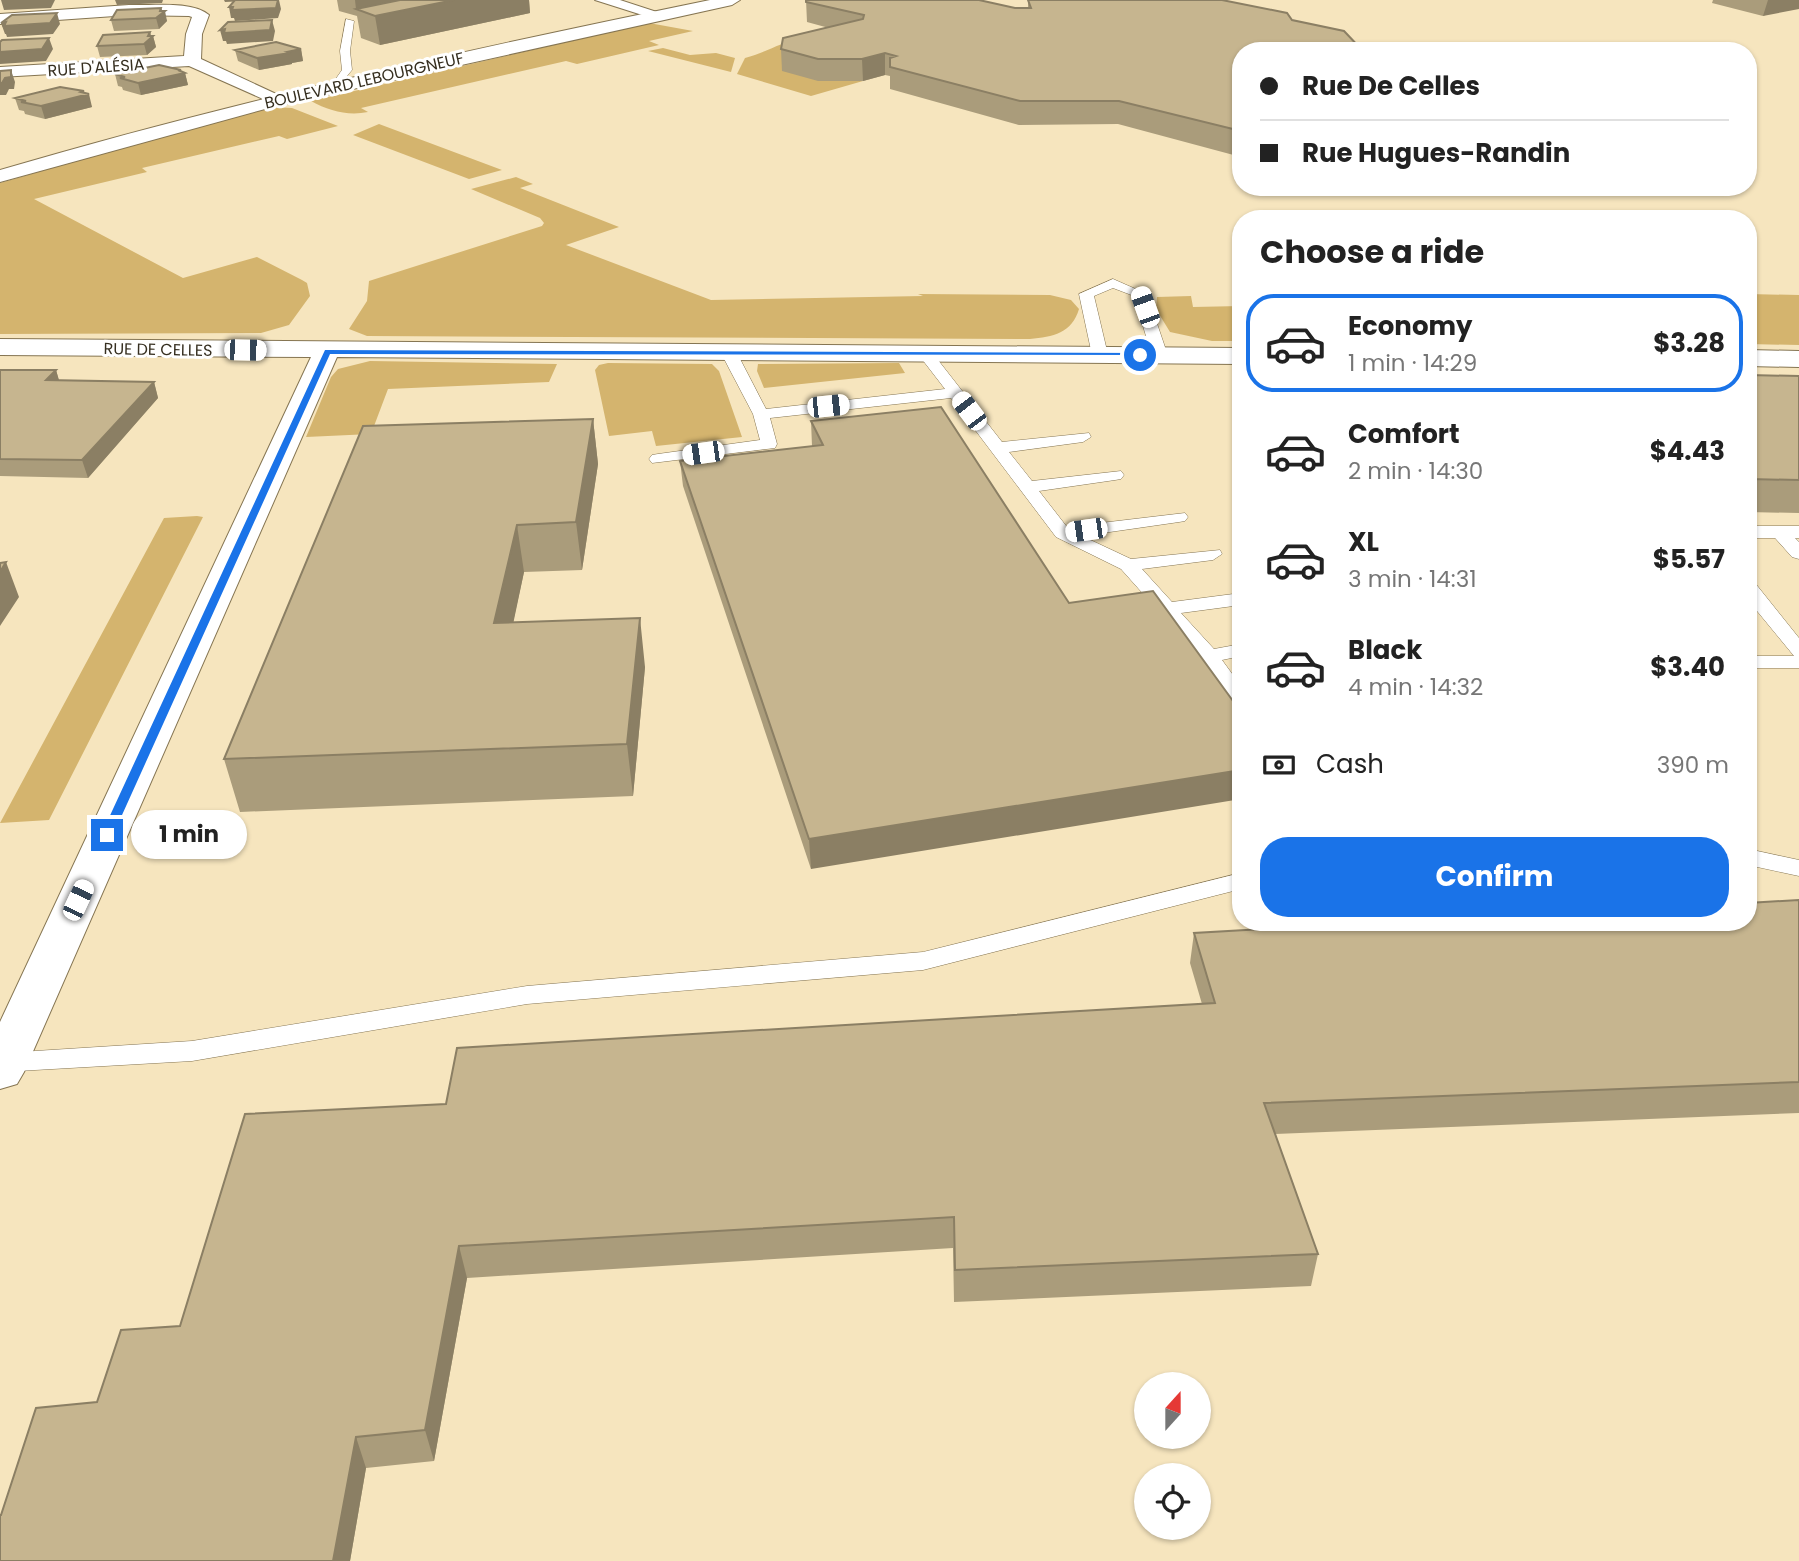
<!DOCTYPE html>
<html lang="en">
<head>
<meta charset="utf-8">
<style>
	body { margin:0; font-family:Poppins,sans-serif; background:#f6f6f6; color:#222; height:100vh; display:flex; flex-direction:column; font-size:26px; white-space:nowrap }
	* { box-sizing:border-box; margin:0 }
	p { font-size:23px; color:#767676 }
	.icon { flex:none; width:38px; height:38px; fill:none; stroke:currentColor; stroke-width:2; stroke-linecap:round; stroke-linejoin:round }
	.map { position:relative; flex:1; overflow:hidden }
	.sheet { position:absolute; left:1232px; top:210px; width:525px; height:721px; display:flex; flex-direction:column; background:#fff; border-radius:28px; box-shadow:0 2px 5px #0004 }
	.sheet>* { flex:none }
	.top-card { position:absolute; left:1232px; top:42px; width:525px; height:154px; border-radius:28px; box-shadow:0 2px 5px #0004; display:grid; align-content:center; height:154px; padding:0 28px; background:#fff }
	.needle { width:46px; rotate:21deg }
	.controls { position:absolute; left:1134px; top:1372px; display:grid; gap:14px }
	.controls a { display:grid; place-items:center; width:77px; height:77px; border-radius:50%; background:#fff; box-shadow:0 2px 5px #0004; font-size:35px }
	.end { position:absolute; width:32px; height:32px; margin:-16px; border:9px solid #1a73e8; background:#fff; box-shadow:0 0 0 4px #fff }
	.from { border-radius:50% }
	.bubble { position:absolute; height:49px; border-radius:24px; background:#fff; box-shadow:0 2px 5px #0004; font-size:23px; font-weight:700; line-height:49px; text-align:center }
	.car { position:absolute; width:21px; height:42px; margin:-21px -10px; border-radius:9px; box-shadow:0 0 5px 2px #0007; background:linear-gradient(#fff 24%,#345 0 40%,#fff 0 76%,#345 0 86%,#fff 0) }
	.top-card b { display:flex; align-items:center; gap:24px; height:66px; font-size:26px }
	.top-card b+b { border-top:2px solid #e0e0e0 }
	.top-card i { width:18px; height:18px; background:#222 }
	ul { padding:0; list-style:none }
	li { display:flex; align-items:center; gap:21px; height:98px; margin:0 14px 10px; padding:0 14px; border:4px solid transparent; border-radius:28px }
	li div { flex:1 }
	li b { display:block; font-size:26px }
	li em { font-style:normal; font-weight:700 }
	li.on { border-color:#1a73e8 }
	li>.icon { width:63px; height:63px; stroke-width:1.5 }
	h2 { padding:0 28px; font-size:32px; line-height:84px }
	.pay { display:flex; align-items:center; gap:18px; height:77px; padding:0 28px; font-size:26px }
	.pay p { margin-inline-start:auto }
	.primary-button { display:flex; gap:14px; margin-top:auto; padding:14px 28px }
	.primary-button a { flex:1; height:80px; border-radius:28px; background:#1a73e8; color:#fff; font-size:28px; font-weight:700; line-height:80px; text-align:center }
	.map>svg:first-child { display:block }
</style>
</head>
<body>
<div class="map">
<svg width="1799" height="1561" viewBox="0 0 1799 1561">
	<rect width="100%" height="100%" fill="#f6e5be"/>
	<!-- green -->
	<path fill="#d4b46e" d="M649 23 693 31 649 41 659 45 577 64 566 61 361 108 368 112C348 116 329 111 311 101Z
		M803 38 863 81 811 96 737 74 745 58C767 52 781 42 803 38Z
		M663 48 690 55 716 53 735 58 731 72 648 51Z
		M272 107 292 108 338 126 287 139 279 136 142 168 147 172 34 199 183 278 257 257 302 280 307 283 310 296 289 325 261 333 0 334V183L204 124Z
		M379 124 502 170 469 179 353 135Z
		M516 177 533 184 520 188 619 227 566 245 711 300 923 296 918 294 1050 295 1071 300 1079 309C1072 333 1053 337 1030 339L367 336 349 329 367 301 369 281 542 226 544 223 540 218 471 189Z
		M1748 294 1799 295V345L1748 344Z
		M1191 296 1193 307 1241 306V341H1212L1170 332 1156 309 1157 297Z
		M370 361 557 364 549 382 388 389 371 434 306 437 331 377 338 369Z
		M608 363 712 364 719 371 742 437 656 446 652 431 609 436 595 370 599 365Z
		M899 363 905 373 764 388 757 371 758 364Z
		M197 516 203 517 49 820 0 823 164 518Z"/>
	<g fill="none" stroke-linecap="round" stroke-linejoin="round">
		<!-- service casing -->
		<g stroke="#857552" stroke-width="1">
			<path id="service" d="M346 19 354 21 350 51 352 70 335 90 330 87 342 70 340 51Z
				M1113 279 1147 294 1168 356 1165 359 1160 361 1152 356 1134 296 1113 288 1094 296 1108 355 1100 360 1092 355 1079 294Z
				M729 348 737 353 766 409 945 389 918 354 926 349 931 351 1002 442 1089 433 1091 437 1083 442 1009 452 1032 481 1121 471 1124 475 1121 479 1115 480 1039 491 1067 527 1185 513 1188 517 1185 521 1179 522 1082 536 1131 559 1220 550 1222 554 1213 560 1142 569 1172 602 1241 593V605L1181 613 1214 649 1241 644V656L1222 660 1241 686V708L1233 707 1202 660 1121 569 1056 537 951 398 770 418 777 444 775 448 652 463 649 459 652 455 658 454 760 440 753 414 721 353Z
				M1748 526H1799V538H1795L1799 542V559L1792 557 1775 538H1748Z
				M1748 581 1755 583 1799 638V668H1748V656H1794L1748 600Z
				M1748 849 1799 860V876L1748 865Z
				M1241 873V889L923 970 527 1004 192 1061 0 1072V1054L4 1053 192 1041 527 986 923 952Z"/>
		</g>
		<!-- minor casing -->
		<g stroke="#857552" stroke-width="2">
			<path id="minor" d="M595 0H620L666 15 658 20Z
				M129 5C151 6 192 0 209 15L202 34 201 59 287 99 278 104 272 103 189 66 0 77V67L184 56 186 34 192 17 189 16 129 15 0 24V14Z
				M0 339 1241 348V364L337 357 24 1072 17 1084 0 1089V1022L311 357 0 355Z
				M1748 350 1799 351V367L1748 366Z"/>
		</g>
		<!-- secondary casing -->
		<g stroke="#857552" stroke-width="2">
			<path id="secondary" d="M710 0H740L732 5 276 106 0 182V170C234 101 471 49 710 0Z"/>
		</g>
		<!-- service -->
		<use href="#service" fill="#fff" fill-rule="evenodd"/>
		<!-- minor -->
		<use href="#minor" fill="#fff" fill-rule="evenodd"/>
		<!-- secondary -->
		<use href="#secondary" fill="#fff" fill-rule="evenodd"/>
	</g>
	<!-- wall -->
	<path fill="#aa9c7b" d="M337 0H529L530 13 380 45 361 38 357 16 339 11Z
		M806 0 1015 8H1028V0L1241 51V157L1118 124 1019 125 890 89V76L885 75 863 81H818L782 71 781 49 829 28 807 22Z
		M1713 0H1799L1763 16 1712 3Z
		M161 8 167 21 159 29 114 31 111 20Z
		M150 32 151 36H153L156 47 147 55 100 57 97 46Z
		M301 49 303 61 292 63V64L259 70 238 61 235 50Z
		M181 70V72L185 73 188 85 141 95 123 90 122 87 118 86 115 74Z
		M85 93 92 107 45 119 25 114 24 111 19 110 15 98Z
		M0 370H56L59 381 154 382 158 398 88 478 0 476Z
		M1748 375 1799 376V513L1748 512Z
		M593 419 598 464 582 570 524 572 513 622 645 667 633 796 240 812 224 759Z
		M811 421 1069 603 811 869 683 486 680 461 812 446Z
		M1799 900V1113L1275 1134 1318 1254 1311 1286 954 1302 953 1248 467 1278 434 1461 366 1468 350 1561H0L1 1515 97 1402 180 1326 446 1104 1202 1004 1190 963 1194 933Z"/>
	<!-- shaded-wall -->
	<path fill="#8b7f64" d="M1 0H55L51 8 4 10Z
		M115 0H163L162 3 117 5Z
		M224 0H264L225 2Z
		M279 0 281 9 278 18 235 21 234 18H231L229 7Z
		M355 0H428L356 9Z
		M454 0H529L530 13 380 45 375 16Z
		M1768 0H1799V9L1763 16Z
		M161 8 163 13 165 11 167 21 159 29 156 18Z
		M57 13 60 24 53 34 7 37 6 34H5L1 23Z
		M272 20 275 31 273 41 227 44 226 41H223L220 30Z
		M150 32 151 37 153 36 156 47 147 55 144 44Z
		M49 38 53 49 46 61 0 64V52Z
		M301 49 303 61 292 63V64L259 70 257 58Z
		M885 53V75L863 81 862 59Z
		M11 70 15 82 14 89H9L6 95H0V83Z
		M181 70 182 73H185L188 85 141 95 138 83Z
		M84 91 85 95 89 94 92 107 45 119 41 106Z
		M56 370 61 387 46 380Z
		M154 382 158 398 88 478 82 460Z
		M593 419 598 464 582 570 576 522Z
		M517 525 524 572 503 672 494 623Z
		M6 562 19 597 0 626V572Z
		M640 618 645 667 633 796 627 744Z
		M1241 770V799L811 869 809 839Z
		M459 1246 467 1278 434 1461 425 1430Z
		M356 1437 366 1468 350 1561H333Z"/>
	<!-- building -->
	<path fill="#c6b58f" stroke="#8b7f64" stroke-width="2" d="M235 0H278L276 8 232 10 233 7H229Z
		M400 0H454L375 16 356 9Z
		M806 0H979L1015 8H1031L1028 0H1222L1287 13 1292 20 1344 31 1363 51H1241V131L1119 101H1020L890 67V58L896 56 885 53 862 59H818L781 49 783 38 863 19 864 15 806 2Z
		M161 8 160 11H165L156 18 111 20 117 10Z
		M57 13 50 23 4 26 6 22 1 23 12 15Z
		M272 20 270 30 224 33 225 29 220 30 228 22Z
		M150 32 148 36H153L144 44 97 46 103 35Z
		M49 38 42 49 0 52V42L2 40Z
		M276 42 301 49 287 52 290 53 257 58 235 50Z
		M159 65 181 70H178L185 73 138 83 120 78 125 77 115 74Z
		M11 70V77L5 78 2 83H0V71Z
		M60 87 84 91 81 92 89 94 41 106 21 102 26 101 15 98Z
		M0 370H56L46 380 154 382 82 460 0 459Z
		M1748 375 1799 376V480L1748 479Z
		M941 407 1069 603 1153 591 1241 712V770L809 839 680 461 823 445 811 421Z
		M593 419 576 522 517 525 494 623 640 618 627 744 224 759 363 426Z
		M6 562 0 572V563Z
		M1799 900V1082L1264 1103 1318 1254 955 1270 954 1217 459 1246 425 1430 356 1437 333 1561H0V1515H1L36 1408 97 1402 121 1330 180 1326 245 1114 446 1104 457 1048 1215 1003 1194 933 1385 922H1748V903Z"/>
	<!-- route -->
	<path fill="#1a73e8" d="M325 350 1140 353 1144 355 330 354 113 835 103 838 101 835Z"/>
	<g text-anchor="middle" stroke-width="6" stroke-linejoin="round" paint-order="stroke">
		<!-- far-street labels -->
		<g font-size="16" fill="#362f20" stroke="#fff">
			<text transform="translate(96 67) rotate(-4)" y="6">RUE D'ALÉSIA</text>
			<text transform="translate(364 80) rotate(-13)" y="6">BOULEVARD LEBOURGNEUF</text>
			<text transform="translate(158 349) rotate(1)" y="6">RUE DE CELLES</text>
		</g>
	</g>
</svg>
<div class="controls">
<a><svg class="needle" viewBox="-14 -14 28 28"><path d="M0-13l5 13h-10z" fill="#e53935"/><path d="M0 13l5-13h-10z" fill="#767676"/></svg></a>
<a><svg class="icon" aria-label="locate" viewBox="0 0 24 24"><circle cx="12" cy="12" r="6"/><path d="M12 2v4M12 18v4M2 12h4M18 12h4"/></svg></a>
</div>
<i class="end from" style="left:1140px;top:355px"></i>
<i class="end" style="left:107px;top:835px"></i>
<div class="bubble" style="left:131px;top:810px;width:116px">1 min</div>
<i class="car" style="left:1145px;top:307px;rotate:340deg"></i>
<i class="car" style="left:245px;top:350px;rotate:91deg"></i>
<i class="car" style="left:828px;top:406px;rotate:84deg"></i>
<i class="car" style="left:969px;top:411px;rotate:323deg"></i>
<i class="car" style="left:703px;top:453px;rotate:262deg"></i>
<i class="car" style="left:1086px;top:530px;rotate:262deg"></i>
<i class="car" style="left:78px;top:900px;rotate:25deg"></i>
<div class="top-card">
<b><i class="from"></i>Rue De Celles</b>
<b><i></i>Rue Hugues-Randin</b>
</div>
<section class="sheet">
<h2>Choose a ride</h2>
<ul>
<li class="on"><svg class="icon" aria-label="car" viewBox="0 0 24 24"><path d="M5 17H2v-5l4-1 3-4h7l3 4 3 1v5h-3M9 17h6M6 11h13"/><circle cx="7" cy="17" r="2"/><circle cx="17" cy="17" r="2"/></svg><div><b>Economy</b><p>1 min · 14:29</p></div><em>$3.28</em></li>
<li><svg class="icon" aria-label="car" viewBox="0 0 24 24"><path d="M5 17H2v-5l4-1 3-4h7l3 4 3 1v5h-3M9 17h6M6 11h13"/><circle cx="7" cy="17" r="2"/><circle cx="17" cy="17" r="2"/></svg><div><b>Comfort</b><p>2 min · 14:30</p></div><em>$4.43</em></li>
<li><svg class="icon" aria-label="car" viewBox="0 0 24 24"><path d="M5 17H2v-5l4-1 3-4h7l3 4 3 1v5h-3M9 17h6M6 11h13"/><circle cx="7" cy="17" r="2"/><circle cx="17" cy="17" r="2"/></svg><div><b>XL</b><p>3 min · 14:31</p></div><em>$5.57</em></li>
<li><svg class="icon" aria-label="car" viewBox="0 0 24 24"><path d="M5 17H2v-5l4-1 3-4h7l3 4 3 1v5h-3M9 17h6M6 11h13"/><circle cx="7" cy="17" r="2"/><circle cx="17" cy="17" r="2"/></svg><div><b>Black</b><p>4 min · 14:32</p></div><em>$3.40</em></li>
</ul>
<div class="pay"><svg class="icon" aria-label="cash" viewBox="0 0 24 24"><path d="M3 7h18v10H3z"/><circle cx="12" cy="12" r="2"/></svg>Cash<p>390 m</p></div>
<div class="primary-button"><a>Confirm</a></div>
</section>
</div>
</body>
</html>
